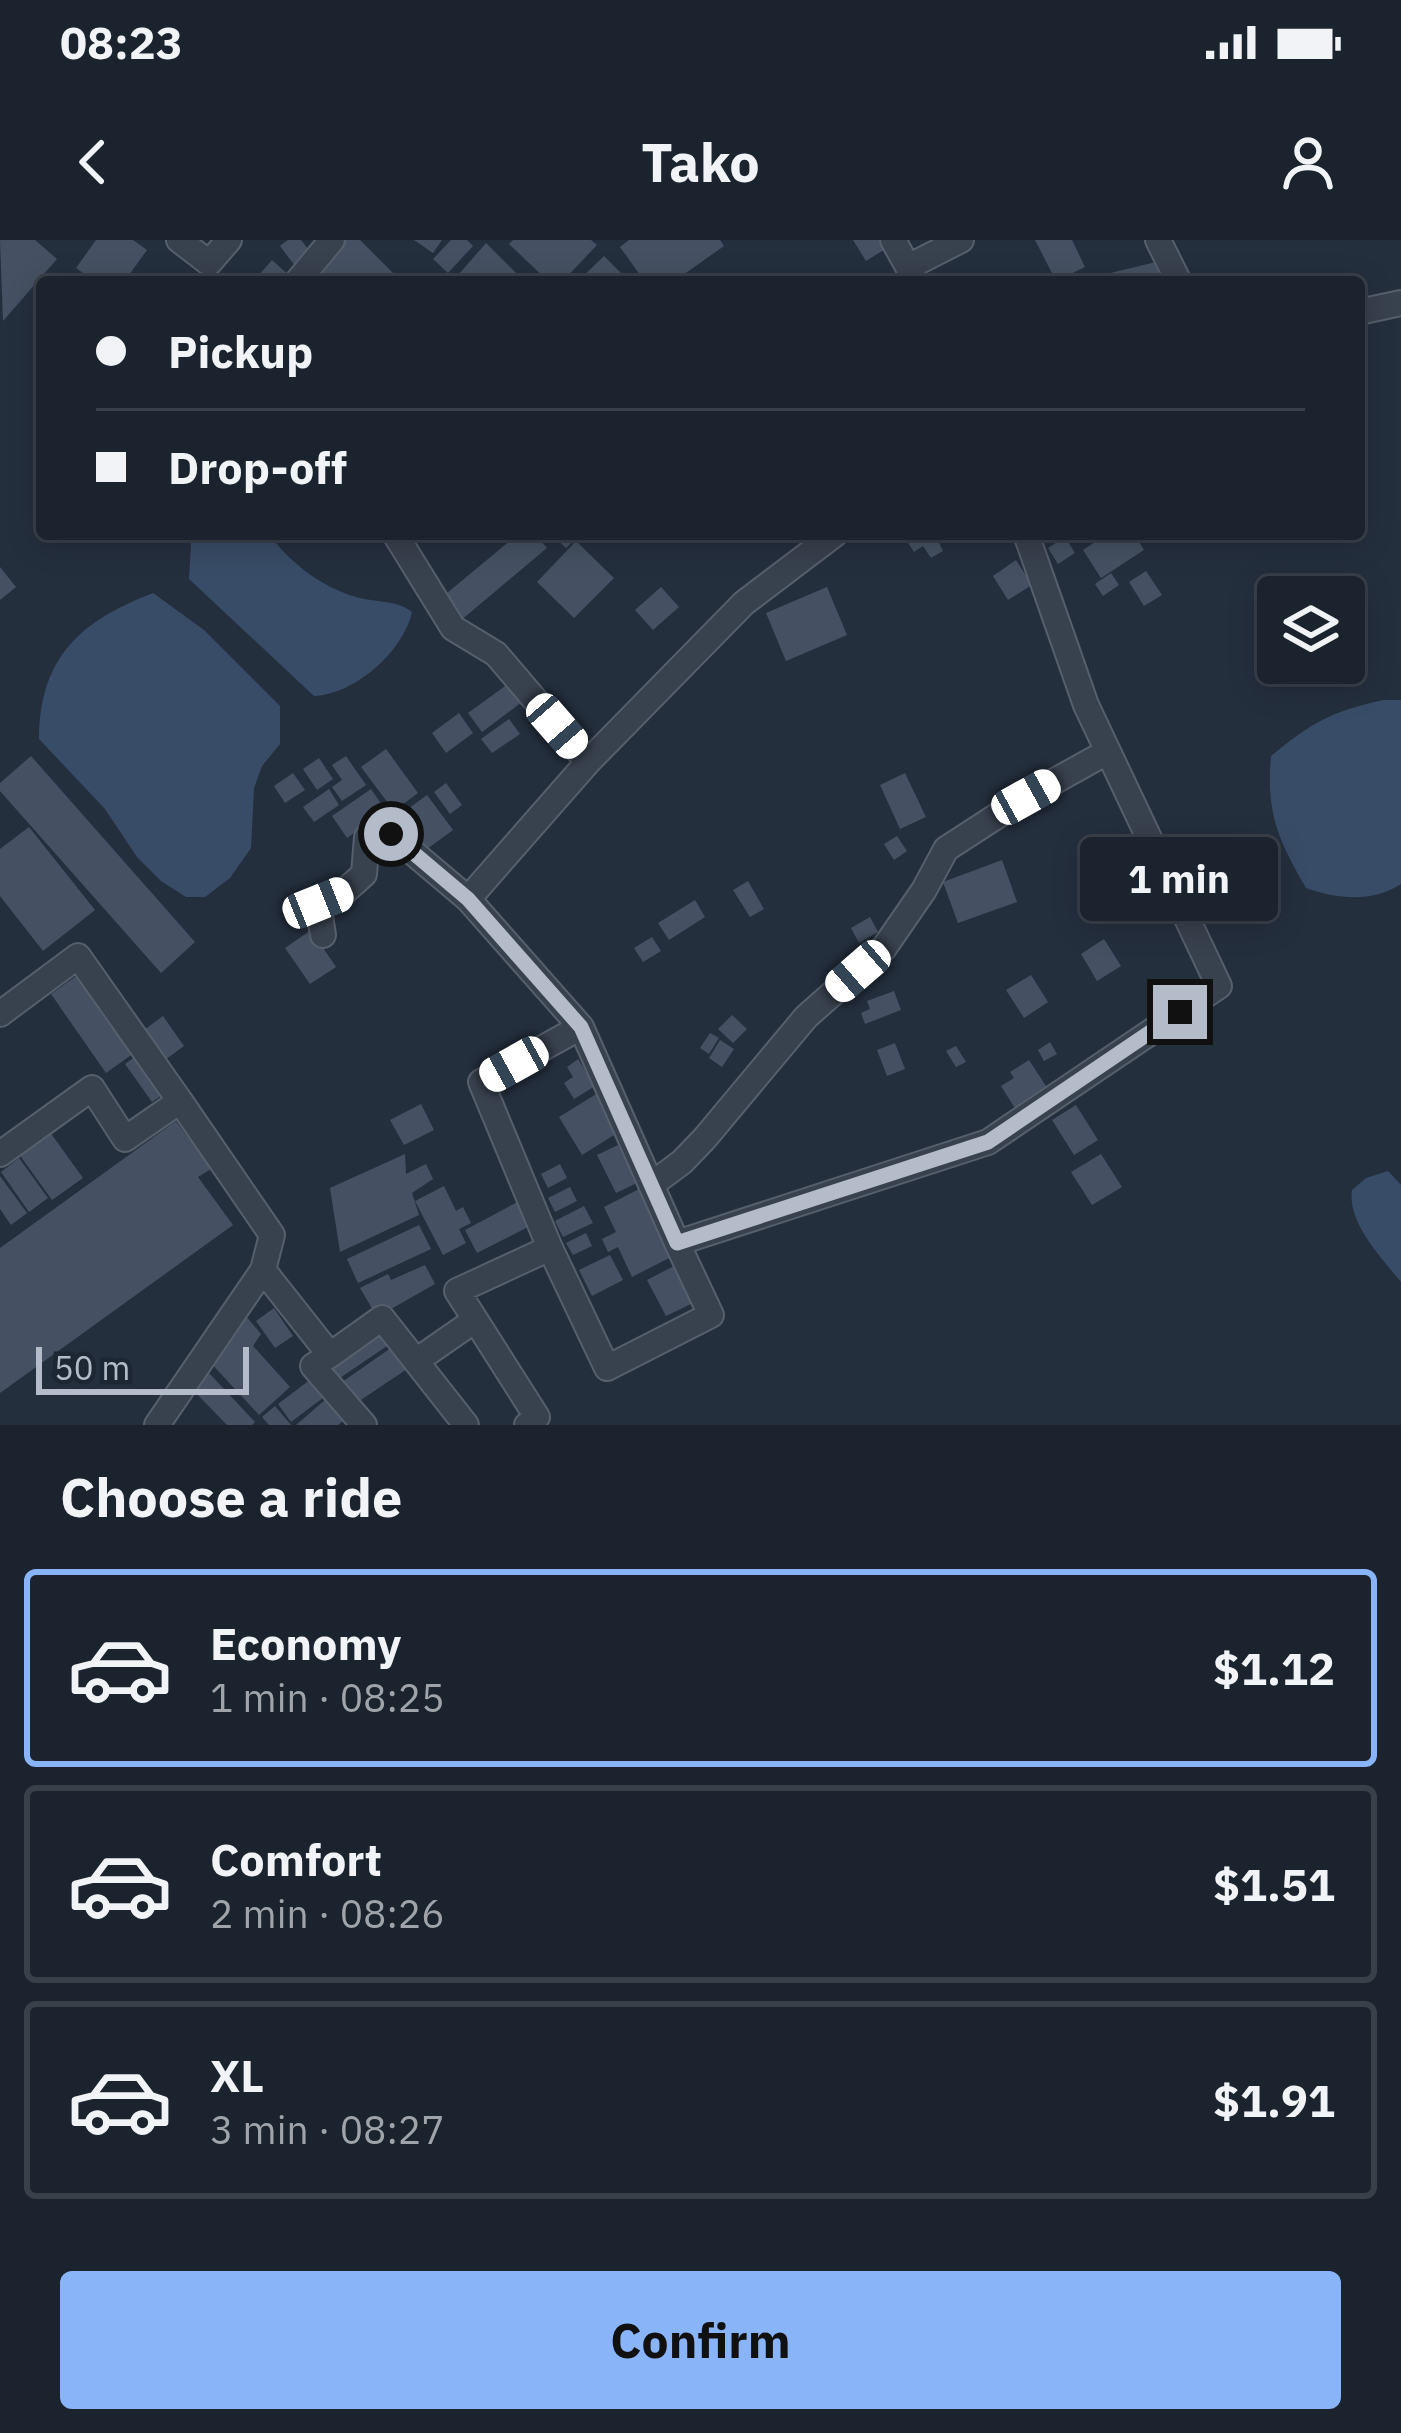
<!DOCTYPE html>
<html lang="en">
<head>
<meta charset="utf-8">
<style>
	body { margin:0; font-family:"IBM Plex Sans",sans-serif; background:#282f3a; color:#f1f3f6; height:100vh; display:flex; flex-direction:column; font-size:45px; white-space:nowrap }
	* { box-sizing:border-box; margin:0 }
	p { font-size:39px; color:#a0a4aa }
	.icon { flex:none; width:66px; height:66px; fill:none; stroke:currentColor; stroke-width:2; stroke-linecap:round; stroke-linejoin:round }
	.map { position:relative; height:1185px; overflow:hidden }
	.panel { display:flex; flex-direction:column; background:#1b232e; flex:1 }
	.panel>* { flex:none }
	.banner { position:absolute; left:36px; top:36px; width:1329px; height:264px; border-radius:12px; box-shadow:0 6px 30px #0003,0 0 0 3px #39404a; display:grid; align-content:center; height:264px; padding:0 60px; background:#1b232e }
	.tools { position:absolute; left:1257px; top:336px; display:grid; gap:24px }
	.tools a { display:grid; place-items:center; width:108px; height:108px; border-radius:12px; background:#1b232e; box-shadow:0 6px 30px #0003,0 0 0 3px #39404a; font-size:60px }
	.scale { position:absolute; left:36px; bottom:30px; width:213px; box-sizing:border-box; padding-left:12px; border:6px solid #b4bcc9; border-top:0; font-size:33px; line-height:42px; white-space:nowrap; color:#b4bcc9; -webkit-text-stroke:9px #1d2633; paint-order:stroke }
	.end { position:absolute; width:54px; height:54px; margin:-27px; border:15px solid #b4bcc9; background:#111; box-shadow:0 0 0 6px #111 }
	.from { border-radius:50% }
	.bubble { position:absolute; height:84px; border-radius:12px; background:#1b232e; box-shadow:0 6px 30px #0003,0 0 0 3px #39404a; font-size:39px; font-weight:800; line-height:84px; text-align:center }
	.car { position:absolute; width:36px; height:72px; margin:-36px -18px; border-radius:15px; box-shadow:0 0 9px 3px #0007; background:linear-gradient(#fff 24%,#345 0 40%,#fff 0 76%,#345 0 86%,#fff 0) }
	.banner b { display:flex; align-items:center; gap:42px; height:114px; font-size:45px }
	.banner b+b { border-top:3px solid #39404a }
	.banner i { width:30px; height:30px; background:#f1f3f6 }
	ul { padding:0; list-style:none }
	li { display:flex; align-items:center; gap:36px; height:198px; margin:0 24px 18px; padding:0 36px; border:6px solid #39404a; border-radius:12px }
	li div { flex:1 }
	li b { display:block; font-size:45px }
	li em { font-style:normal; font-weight:800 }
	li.selected { border-color:#8ab4f8 }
	li>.icon { width:108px; height:108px; stroke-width:1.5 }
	h2 { padding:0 60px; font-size:54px; line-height:144px }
	.primary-button { display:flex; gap:24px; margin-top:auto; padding:24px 60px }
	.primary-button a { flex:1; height:138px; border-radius:12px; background:#8ab4f8; color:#111; font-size:48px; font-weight:800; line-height:138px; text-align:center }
	.status { display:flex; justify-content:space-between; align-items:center; height:84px; padding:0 60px; background:#1b232e; direction:ltr }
	.status svg { height:33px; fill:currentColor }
	header { display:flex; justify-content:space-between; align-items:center; height:156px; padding:0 60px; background:#1b232e; font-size:54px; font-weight:800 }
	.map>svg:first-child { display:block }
</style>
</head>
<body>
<div class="status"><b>08:23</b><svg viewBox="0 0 49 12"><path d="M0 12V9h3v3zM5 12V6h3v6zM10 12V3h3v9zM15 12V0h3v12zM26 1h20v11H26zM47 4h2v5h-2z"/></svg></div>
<header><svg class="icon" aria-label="back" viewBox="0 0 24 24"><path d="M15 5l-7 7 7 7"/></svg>Tako<svg class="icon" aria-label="person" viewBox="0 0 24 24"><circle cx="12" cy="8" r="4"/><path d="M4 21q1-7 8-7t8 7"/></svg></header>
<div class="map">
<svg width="1401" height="1185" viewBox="0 0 1401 1185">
	<rect width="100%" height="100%" fill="#242f3e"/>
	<!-- water -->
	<path fill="#394c67" d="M196 294H269C289 322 321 347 356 357 376 363 395 359 412 372 403 412 355 454 314 456L189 339 191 303Z
		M153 353 204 390 280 466V504L262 526 254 548 251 608 230 638 205 657H186L161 641 137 617 105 569 39 499C40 416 81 381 153 353Z
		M1383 460H1401V644C1372 663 1337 659 1306 648 1278 600 1266 573 1271 516 1313 482 1330 472 1383 460Z
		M1388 931 1401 945V1042C1382 1018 1347 983 1352 950L1366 938Z"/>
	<!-- building -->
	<path fill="#455162" d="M0 0H35L57 19 3 81Z
		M96 0H133L147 10 124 42H95L76 28Z
		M288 0H301L308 9 312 7 298 30 280 6Z
		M340 0H360L402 42H299Z
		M414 0H442L433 13Z
		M451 0H467L473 6 448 33 433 19Z
		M513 0H591L597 5 562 42H549L509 4Z
		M629 0H720L724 6 673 42H645L620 7Z
		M853 0H882L887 8 866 21Z
		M1035 0H1072L1085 27 1056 41Z
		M486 3 525 42H452Z
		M604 16 630 42H577Z
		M272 20 292 38 289 42H253Z
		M1156 22 1161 42H1099L1098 36Z
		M518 294H535L547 308 460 381 441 358Z
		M551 294H581L566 308Z
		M911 294H935L943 311 931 318 923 306 914 312 905 298Z
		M1107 294H1134L1144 310 1101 338 1083 310Z
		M1065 297 1075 313 1058 324 1048 308Z
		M576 301 614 338 574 378 537 342Z
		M1016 320 1032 345 1008 360 993 336Z
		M0 327 16 347 0 360Z
		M1146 331 1162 355 1144 366 1129 342Z
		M1111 333 1119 345 1103 356 1095 344Z
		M661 347 679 367 653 390 635 370Z
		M827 347 847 395 786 421 766 373Z
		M508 444 522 462 482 492 468 473Z
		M459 473 473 493 446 513 432 493Z
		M509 479 520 494 492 513 481 499Z
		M386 509 418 553 394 571 361 527Z
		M31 516 195 702 161 733 0 551V543Z
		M346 516 366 545 342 561 332 547 342 540 332 525Z
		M319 518 333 539 317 550 303 529Z
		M293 533 305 550 285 563 274 546Z
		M905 533 926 577 900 589 880 545Z
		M446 543 462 565 450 574 434 552Z
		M329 549 339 565 314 582 303 567Z
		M371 549 386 571 347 598 332 576Z
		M427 555 453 590 427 609 401 574Z
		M29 587 95 670 43 711 0 656V609Z
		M897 596 907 611 894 620 884 604Z
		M1144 612 1169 660 1134 679 1109 631Z
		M1002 620 1017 662 958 683 943 642Z
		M748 641 764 669 750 677 733 650Z
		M695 660 705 677 669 700 658 683Z
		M870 677 878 692 859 703 851 688Z
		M311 690 336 727 310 744 285 708Z
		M652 697 661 711 643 722 634 708Z
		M1104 699 1121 726 1097 741 1081 714Z
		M79 734 134 813 106 833 51 754Z
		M1031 735 1048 762 1024 778 1006 750Z
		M894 751 901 770 865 784 861 773 870 769 867 761Z
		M732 775 747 789 733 803 718 789Z
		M163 776 184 806 165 820 144 790Z
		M710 793 719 798 709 814 700 808Z
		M720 800 734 809 722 827 709 818Z
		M1050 802 1057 814 1044 821 1038 810Z
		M895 803 905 829 887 836 877 810Z
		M956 806 966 822 956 827 946 811Z
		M142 812 169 850 152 862 125 824Z
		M578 819 595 846 574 859 564 843 573 837 567 827Z
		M1029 820 1046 846 1016 870 1001 846 1014 838 1010 832Z
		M598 853 622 890 582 915 559 877Z
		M421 864 434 890 404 905 390 880Z
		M1076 865 1098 900 1074 915 1052 880Z
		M176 881 211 929 198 937 233 985 0 1153V1008Z
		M47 888 83 938 52 960 16 910Z
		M618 905 637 943 616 953 597 915Z
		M405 914 406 934 426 924 433 939 412 953 419 975 340 1012 330 948Z
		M1101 914 1122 947 1092 965 1071 932Z
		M19 918 48 958 29 972 1 932Z
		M560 924 567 938 548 948 541 934Z
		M0 936 27 973 11 985 0 969Z
		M444 946 456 971 463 967 471 983 459 989 466 1003 443 1015 415 961Z
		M570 947 577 961 555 972 548 958Z
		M641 948 675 1015 632 1037 618 1007 608 1012 602 999 616 992 604 967Z
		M521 960 534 984 477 1013 465 990Z
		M584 966 593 983 563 997 555 981Z
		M419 985 431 1009 358 1043 347 1019Z
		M586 993 592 1006 573 1015 566 1003Z
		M610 1015 623 1040 592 1056 579 1030Z
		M425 1025 435 1044 377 1077 360 1048 388 1034 391 1040Z
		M674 1026 693 1063 666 1076 647 1040Z
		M274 1068 293 1096 275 1108 256 1081Z
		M244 1074 261 1094 253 1106 290 1147 259 1175 210 1122Z
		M375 1088 387 1106 331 1144 318 1126Z
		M398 1103 413 1125 349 1168 335 1147Z
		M209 1133 255 1182 252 1185H227L192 1149Z
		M315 1136 328 1154 291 1182 278 1164Z
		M332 1154 350 1175 338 1185H296Z
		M275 1166 291 1185H269L262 1177Z"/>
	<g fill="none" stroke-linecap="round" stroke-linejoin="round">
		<!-- minor casing -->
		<g stroke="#565f6c" stroke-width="28">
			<path id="minor" d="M179 0 209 23 229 0
				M893 0 908 27
				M1158 0 1179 42
				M297 42 332 0
				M916 42 908 27 961 0
				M1359 72 1401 63
				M395 294 453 388 496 414 588 522
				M468 659 581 787 677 1003 988 902 1219 746 1086 465 1026 294
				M323 695 318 663 344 652 364 634 367 597 391 594 468 659 588 522 744 363 835 294
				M0 774 78 716 180 861
				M0 914 92 848 125 899 180 861 272 995 263 1030
				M651 945 682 922 705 898 806 777 884 708 924 650 946 609 1026 557 1107 512
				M550 1008 607 1128 711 1075 677 1003
				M330 1115 313 1126 364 1185
				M416 1121 475 1080
				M157 1185 263 1030 330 1115 382 1078 466 1185
				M527 1185 537 1177 457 1051 550 1008 481 842 581 787"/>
		</g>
		<!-- minor -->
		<use href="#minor" stroke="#38414e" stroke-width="24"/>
	</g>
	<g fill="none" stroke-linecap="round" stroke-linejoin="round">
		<!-- route -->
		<path stroke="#b4bcc9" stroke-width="15" d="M391 594 468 659 581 787 677 1003 988 902 1180 772"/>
	</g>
</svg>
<div class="tools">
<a><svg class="icon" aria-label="layers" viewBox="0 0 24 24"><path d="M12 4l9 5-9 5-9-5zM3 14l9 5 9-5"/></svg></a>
</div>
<div class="scale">50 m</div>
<i class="end from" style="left:391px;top:594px"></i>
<i class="end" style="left:1180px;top:772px"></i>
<div class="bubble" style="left:1080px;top:597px;width:198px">1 min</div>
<i class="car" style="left:557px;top:486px;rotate:139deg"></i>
<i class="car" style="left:1026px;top:557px;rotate:61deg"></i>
<i class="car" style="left:318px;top:663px;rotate:68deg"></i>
<i class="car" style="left:858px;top:731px;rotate:229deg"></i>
<i class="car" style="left:514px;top:824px;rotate:241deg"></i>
<div class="banner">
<b><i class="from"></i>Pickup</b>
<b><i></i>Drop-off</b>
</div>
</div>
<section class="panel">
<h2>Choose a ride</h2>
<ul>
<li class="selected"><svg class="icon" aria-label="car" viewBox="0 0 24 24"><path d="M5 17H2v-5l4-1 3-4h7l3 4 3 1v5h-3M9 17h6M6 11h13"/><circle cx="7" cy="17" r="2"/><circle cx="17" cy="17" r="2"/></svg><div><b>Economy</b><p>1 min · 08:25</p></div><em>$1.12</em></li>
<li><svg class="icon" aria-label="car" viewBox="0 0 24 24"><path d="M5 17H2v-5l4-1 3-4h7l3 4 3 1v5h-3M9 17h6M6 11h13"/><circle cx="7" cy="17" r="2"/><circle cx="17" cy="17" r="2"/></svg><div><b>Comfort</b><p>2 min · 08:26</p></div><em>$1.51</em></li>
<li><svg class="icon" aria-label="car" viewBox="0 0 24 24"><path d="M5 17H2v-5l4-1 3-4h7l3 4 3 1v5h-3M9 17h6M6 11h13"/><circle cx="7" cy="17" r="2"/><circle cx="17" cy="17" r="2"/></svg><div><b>XL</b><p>3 min · 08:27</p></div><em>$1.91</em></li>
</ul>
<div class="primary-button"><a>Confirm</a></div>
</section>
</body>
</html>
